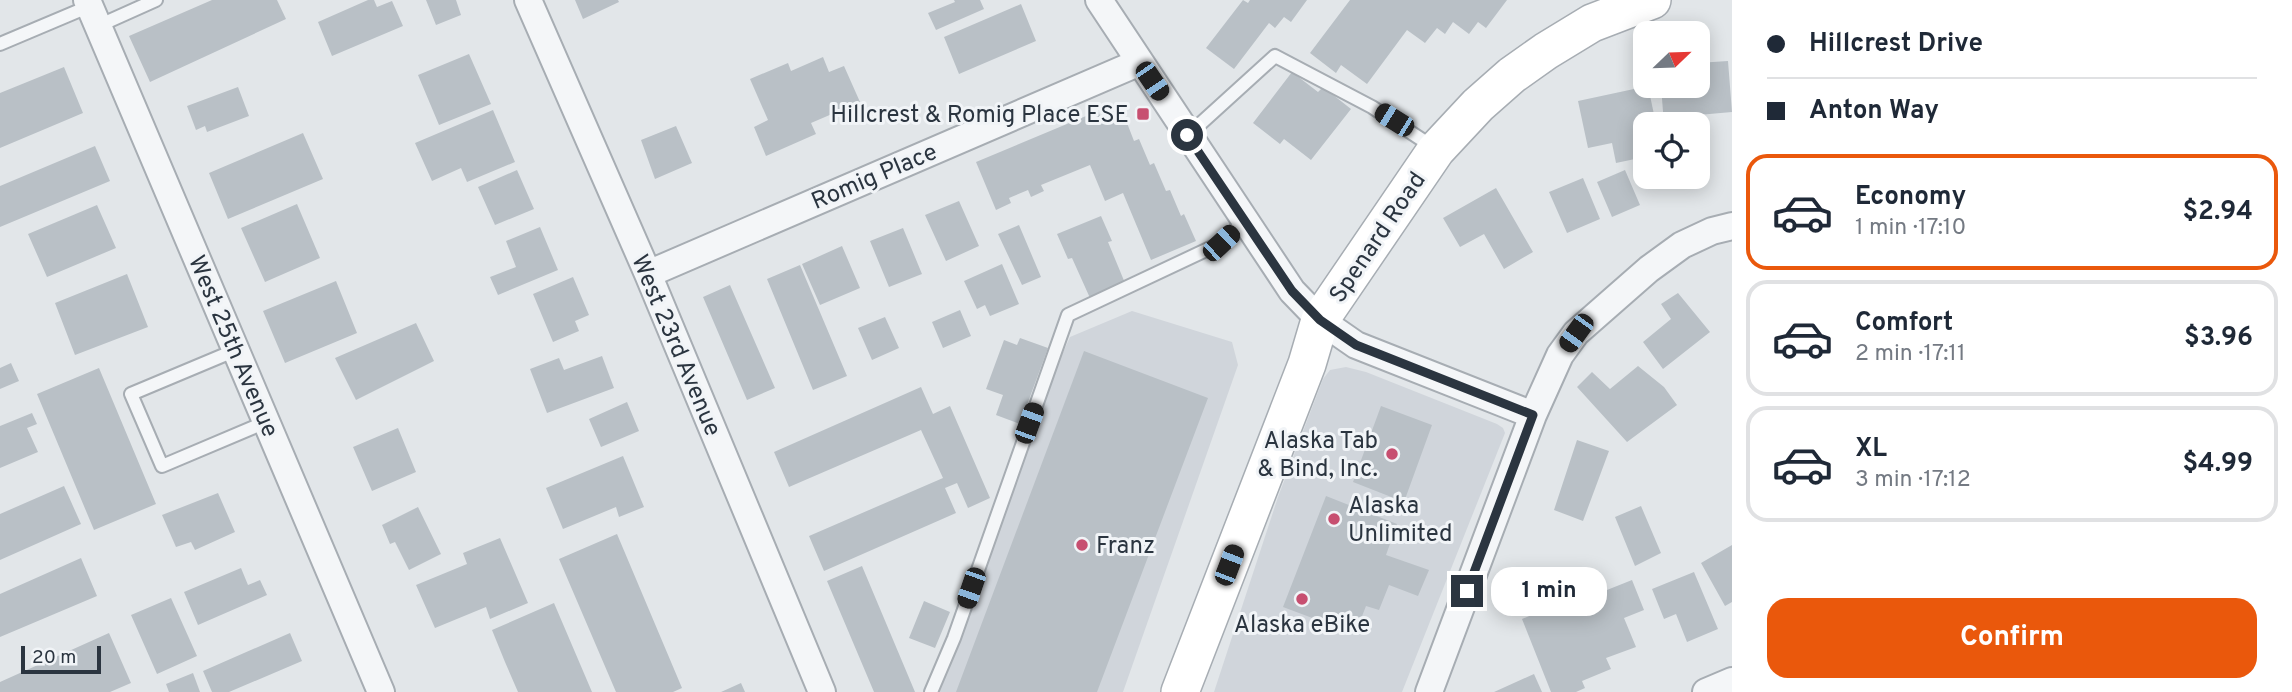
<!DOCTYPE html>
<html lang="en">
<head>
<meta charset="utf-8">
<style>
	body { margin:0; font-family:Overpass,sans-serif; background:#f2f2f3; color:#1f2937; height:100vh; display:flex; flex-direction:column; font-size:26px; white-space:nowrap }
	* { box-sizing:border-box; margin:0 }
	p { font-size:23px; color:#747a83 }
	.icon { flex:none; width:38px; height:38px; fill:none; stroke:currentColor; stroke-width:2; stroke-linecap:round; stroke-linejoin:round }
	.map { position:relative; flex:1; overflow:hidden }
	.details { display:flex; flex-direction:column; background:#fff; width:560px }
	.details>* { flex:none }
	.hud { display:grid; align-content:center; height:154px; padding:0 35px; background:#fff }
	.needle { width:46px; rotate:67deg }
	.controls { position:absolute; left:1633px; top:21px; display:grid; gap:14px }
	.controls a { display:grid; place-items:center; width:77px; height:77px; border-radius:14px; background:#fff; box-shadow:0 4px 18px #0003; font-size:35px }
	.scale { position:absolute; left:21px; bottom:18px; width:80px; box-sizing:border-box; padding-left:7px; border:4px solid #2b3540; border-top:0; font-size:19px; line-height:24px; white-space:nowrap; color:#2b3540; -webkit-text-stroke:5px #f1f4f7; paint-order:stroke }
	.end { position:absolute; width:32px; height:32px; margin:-16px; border:9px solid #2b3540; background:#fff; box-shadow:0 0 0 4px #fff }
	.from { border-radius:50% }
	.bubble { position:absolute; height:49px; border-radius:21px; background:#fff; box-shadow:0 4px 18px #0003; font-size:23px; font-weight:700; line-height:49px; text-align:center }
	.car { position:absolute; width:21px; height:42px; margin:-21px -10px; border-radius:9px; box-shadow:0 0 5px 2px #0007; background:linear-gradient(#222 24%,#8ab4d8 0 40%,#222 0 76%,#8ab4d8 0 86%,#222 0) }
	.hud b { display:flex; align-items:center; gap:24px; height:66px; font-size:26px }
	.hud b+b { border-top:2px solid #e0e1e3 }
	.hud i { width:18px; height:18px; background:#1f2937 }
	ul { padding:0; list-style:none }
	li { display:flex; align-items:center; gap:21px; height:116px; margin:0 14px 10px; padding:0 21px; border:4px solid #e0e1e3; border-radius:21px }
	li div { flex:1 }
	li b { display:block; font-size:26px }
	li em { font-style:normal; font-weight:700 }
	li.current { border-color:#ea580c }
	li>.icon { width:63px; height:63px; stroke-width:1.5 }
	.cta { display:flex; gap:14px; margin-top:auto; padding:14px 35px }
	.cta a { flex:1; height:80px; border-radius:21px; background:#ea580c; color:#fff; font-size:28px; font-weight:700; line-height:80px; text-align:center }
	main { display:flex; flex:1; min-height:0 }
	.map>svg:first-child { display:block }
</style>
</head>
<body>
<main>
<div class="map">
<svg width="1732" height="692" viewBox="0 0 1732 692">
	<rect width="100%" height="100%" fill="#e2e6e9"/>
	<!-- built -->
	<path fill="#d0d5db" d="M1132 311 1232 342 1238 365 1123 692H929L1025 436 1070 337Z
		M1346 367 1366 372 1497 424 1503 428 1505 433 1402 692H1214L1278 497 1323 379 1330 370Z"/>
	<!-- building -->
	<path fill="#b9c0c6" d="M212 0H277L286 19 150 82 129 36Z
		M368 0H374L377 7 392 1 403 26 332 56 318 22Z
		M426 0H456L461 15 436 25Z
		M575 0H618L619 2 583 19Z
		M954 0H980L984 9 936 30 928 13 955 2Z
		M1243 0 1248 3 1250 0H1307L1291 22 1284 17 1275 28 1269 23 1234 69 1206 48Z
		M1350 0H1507L1486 28 1478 22 1469 34 1453 22 1445 34 1437 28 1425 43 1407 30 1367 84 1341 65 1336 73 1310 53Z
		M1021 4 1036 41 959 74 944 37Z
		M469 54 491 104 439 125 418 75Z
		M823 57 829 72 844 66 860 102 811 123 816 134 766 156 754 127 768 120 750 79 788 63 791 71Z
		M1728 61 1732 112 1687 116 1688 124H1664L1661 86H1698V63Z
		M64 67 83 113 0 148V93Z
		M1292 72 1318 92 1323 87 1351 109 1311 160 1284 139 1280 144 1253 123Z
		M1648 86 1656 124H1645V147L1633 149 1635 159 1616 163 1612 143 1588 148 1578 101Z
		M238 87 249 116 207 132 205 126 196 130 187 106Z
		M493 110 515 162 467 182 461 168 432 181 415 143Z
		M1098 111 1102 120 1110 116 1127 123 1134 141 1139 139 1150 165 1154 163 1166 191 1170 190 1181 216 1184 214 1196 241 1151 260 1123 193 1105 201 1090 165 1041 185 1044 191 1031 197 1028 190 1009 198 1011 203 996 210 976 162Z
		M676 126 692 163 655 179 641 140Z
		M303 133 323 179 228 219 209 173Z
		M95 146 110 181 0 227V186Z
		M517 170 534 209 495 225 478 187Z
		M1625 170 1640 205 1612 217 1597 182Z
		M1583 178 1600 219 1567 233 1549 192Z
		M1496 188 1533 252 1504 269 1484 234 1460 247 1443 218Z
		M959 201 979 246 946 261 925 215Z
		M297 204 320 258 265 282 241 228Z
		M97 205 116 248 47 277 28 234Z
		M1101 216 1112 241 1108 242 1125 283 1090 298 1072 258 1068 259 1057 234Z
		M1019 225 1041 277 1022 285 998 234Z
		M540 227 558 270 498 295 490 277 516 267 506 241Z
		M903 228 922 274 889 287 870 241Z
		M842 246 860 288 820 305 802 264Z
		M1002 264 1019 304 990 316 985 305 977 309 964 281Z
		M800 265 847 376 813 390 767 279Z
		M127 274 148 327 75 355 55 303Z
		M573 277 589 315 575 321 579 331 553 342 533 294Z
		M336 281 357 333 285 363 263 311Z
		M730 285 775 388 747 400 703 297Z
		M1678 293 1710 332 1663 369 1643 342 1671 319 1661 304Z
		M960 310 971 336 943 348 932 322Z
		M885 317 899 348 872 360 858 328Z
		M416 323 434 361 356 400 335 358Z
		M1020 338 1048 348 1020 424 996 415 1003 395 986 389 1004 340 1017 345Z
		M1084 351 1208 398 1097 692H956Z
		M602 356 614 388 547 413 530 369 559 358 564 370Z
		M11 363 19 381 0 389V368Z
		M1638 366 1664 387 1677 405 1627 442 1577 387 1592 372 1610 389Z
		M99 368 156 504 94 530 37 394Z
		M921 387 933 414 950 406 990 498 968 508 957 483 945 488 956 513 824 571 809 536 943 478 921 430 789 487 774 452Z
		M627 402 639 431 601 447 589 419Z
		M1381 406 1432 425 1404 502 1353 482Z
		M32 413 37 424 27 428 38 452 0 468V426Z
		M398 428 416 472 372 491 353 447Z
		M1577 440 1609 451 1583 521 1554 510Z
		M623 456 644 507 619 517 616 507 563 529 546 488Z
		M64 486 81 524 0 560V514Z
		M218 493 235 532 195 550 191 542 176 547 162 515Z
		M1326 496 1397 524 1386 555 1429 570 1418 596 1389 585 1379 610 1366 606 1355 634 1283 607Z
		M1641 506 1661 553 1635 566 1615 517Z
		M418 507 441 554 409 570 395 542 390 544 382 525Z
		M617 534 682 688 673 692H616L559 559Z
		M500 538 528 603 490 619 486 607 435 628 416 585 467 564 463 553Z
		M1732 545V602L1725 606 1701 563Z
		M81 558 97 596 0 637V594Z
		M862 566 915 692H874L827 581Z
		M241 568 248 585 260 580 267 595 198 625 184 592Z
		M1694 572 1718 629 1687 642 1676 614 1664 619 1652 589Z
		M1632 580 1644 610 1624 618 1636 647 1606 658 1611 669 1582 681 1585 688 1576 692H1551L1522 619 1555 605 1557 610Z
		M171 598 197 656 157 674 131 615Z
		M924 601 950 612 935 648 909 638Z
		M554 603 592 692H518L505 662 492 630Z
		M109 633 131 683 110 692H0V682Z
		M290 633 302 661 229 692H212L203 671Z
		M193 673 200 692H169L166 684Z
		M1534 674 1542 692H1494Z
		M741 683 745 692H721Z"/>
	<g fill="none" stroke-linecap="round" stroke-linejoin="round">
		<!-- service casing -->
		<g stroke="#a7adb3" stroke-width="16">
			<path id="service" d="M98 26 156 0
				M0 44 90 6
				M1188 135 1275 56 1372 107 1433 147
				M236 350 131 394 162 466 266 422
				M931 692 954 638 1068 315 1221 243 1245 221"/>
		</g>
		<!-- minor casing -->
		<g stroke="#a7adb3" stroke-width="30">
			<path id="minor" d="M87 0 381 692
				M528 0 648 274 822 692
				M1099 0 1292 291 1320 320 1356 345 1533 415
				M648 274 1140 62
				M1429 692 1533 415 1560 355 1576 333 1649 269 1682 245 1712 231 1732 226
				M1706 692 1732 681"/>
		</g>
		<!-- secondary casing -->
		<g stroke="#a7adb3" stroke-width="40">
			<path id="secondary" d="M1180 692 1307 364 1320 320 1436 150 1478 105 1512 75 1546 51 1592 23 1652 0"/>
		</g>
		<!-- service -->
		<use href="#service" stroke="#f4f6f8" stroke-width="12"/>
		<!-- minor -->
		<use href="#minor" stroke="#f4f6f8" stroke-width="26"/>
		<!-- secondary -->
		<use href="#secondary" stroke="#fff" stroke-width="37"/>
	</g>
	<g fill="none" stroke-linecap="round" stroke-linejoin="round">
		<!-- route -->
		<path stroke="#2b3540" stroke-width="9" d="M1187 135 1292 291 1320 320 1356 345 1533 415 1467 591"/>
	</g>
	<!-- markers -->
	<g fill="#c74f70" stroke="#f1f4f7" stroke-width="2.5">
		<rect x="1136" y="107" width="14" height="14" rx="3.5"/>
		<circle cx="1392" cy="454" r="7"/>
		<circle cx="1334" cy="519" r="7"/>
		<circle cx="1082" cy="545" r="7"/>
		<circle cx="1302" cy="599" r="7"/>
	</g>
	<g text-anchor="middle" stroke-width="6" stroke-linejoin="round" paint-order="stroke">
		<!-- poi labels -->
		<g font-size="24" fill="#2b3540" stroke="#f1f4f7" text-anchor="end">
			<text x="1129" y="122">Hillcrest &amp; Romig Place ESE</text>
			<text x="1378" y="448">Alaska Tab<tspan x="1378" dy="28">&amp; Bind, Inc.</tspan></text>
			<text x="1348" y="513" text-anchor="start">Alaska<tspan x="1348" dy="28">Unlimited</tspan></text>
			<text x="1096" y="553" text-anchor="start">Franz</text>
			<text x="1302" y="632" text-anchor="middle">Alaska eBike</text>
		</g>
		<!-- street labels -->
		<g font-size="24" fill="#2b3540" stroke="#f1f4f7">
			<text transform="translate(874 176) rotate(-23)" y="8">Romig Place</text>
			<text transform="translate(1377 237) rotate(-56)" y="8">Spenard Road</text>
			<text transform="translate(677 345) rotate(67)" y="8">West 23rd Avenue</text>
			<text transform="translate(234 346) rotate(67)" y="8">West 25th Avenue</text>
		</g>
	</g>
</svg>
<div class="controls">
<a><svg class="needle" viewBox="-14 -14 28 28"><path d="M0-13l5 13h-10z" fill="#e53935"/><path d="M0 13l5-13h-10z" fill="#747a83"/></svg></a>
<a><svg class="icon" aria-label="locate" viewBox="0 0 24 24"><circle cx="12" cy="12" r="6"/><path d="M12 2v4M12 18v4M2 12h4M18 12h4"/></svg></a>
</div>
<div class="scale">20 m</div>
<i class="end from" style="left:1187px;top:135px"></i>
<i class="end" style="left:1467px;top:591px"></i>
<div class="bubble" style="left:1491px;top:567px;width:116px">1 min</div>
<i class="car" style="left:1152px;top:81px;rotate:146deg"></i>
<i class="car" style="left:1394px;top:120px;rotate:302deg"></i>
<i class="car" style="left:1221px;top:243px;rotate:47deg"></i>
<i class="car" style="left:1576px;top:333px;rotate:216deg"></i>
<i class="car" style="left:1029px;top:423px;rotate:20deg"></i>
<i class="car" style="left:1229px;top:565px;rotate:21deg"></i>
<i class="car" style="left:971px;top:588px;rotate:199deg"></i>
</div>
<section class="details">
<div class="hud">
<b><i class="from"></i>Hillcrest Drive</b>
<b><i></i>Anton Way</b>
</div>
<ul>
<li class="current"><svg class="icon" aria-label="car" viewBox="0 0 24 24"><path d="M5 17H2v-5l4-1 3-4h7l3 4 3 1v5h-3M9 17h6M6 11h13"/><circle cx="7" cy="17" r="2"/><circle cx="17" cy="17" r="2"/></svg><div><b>Economy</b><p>1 min · 17:10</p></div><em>$2.94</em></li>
<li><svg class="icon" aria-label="car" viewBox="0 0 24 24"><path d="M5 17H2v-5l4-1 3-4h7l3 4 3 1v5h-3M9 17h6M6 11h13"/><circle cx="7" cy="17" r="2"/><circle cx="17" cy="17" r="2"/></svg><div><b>Comfort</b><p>2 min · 17:11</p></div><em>$3.96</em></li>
<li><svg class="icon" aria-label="car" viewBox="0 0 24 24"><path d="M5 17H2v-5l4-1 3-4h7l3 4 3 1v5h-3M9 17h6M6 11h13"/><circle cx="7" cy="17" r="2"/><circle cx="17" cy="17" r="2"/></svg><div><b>XL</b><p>3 min · 17:12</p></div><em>$4.99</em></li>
</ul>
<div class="cta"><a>Confirm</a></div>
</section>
</main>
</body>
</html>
